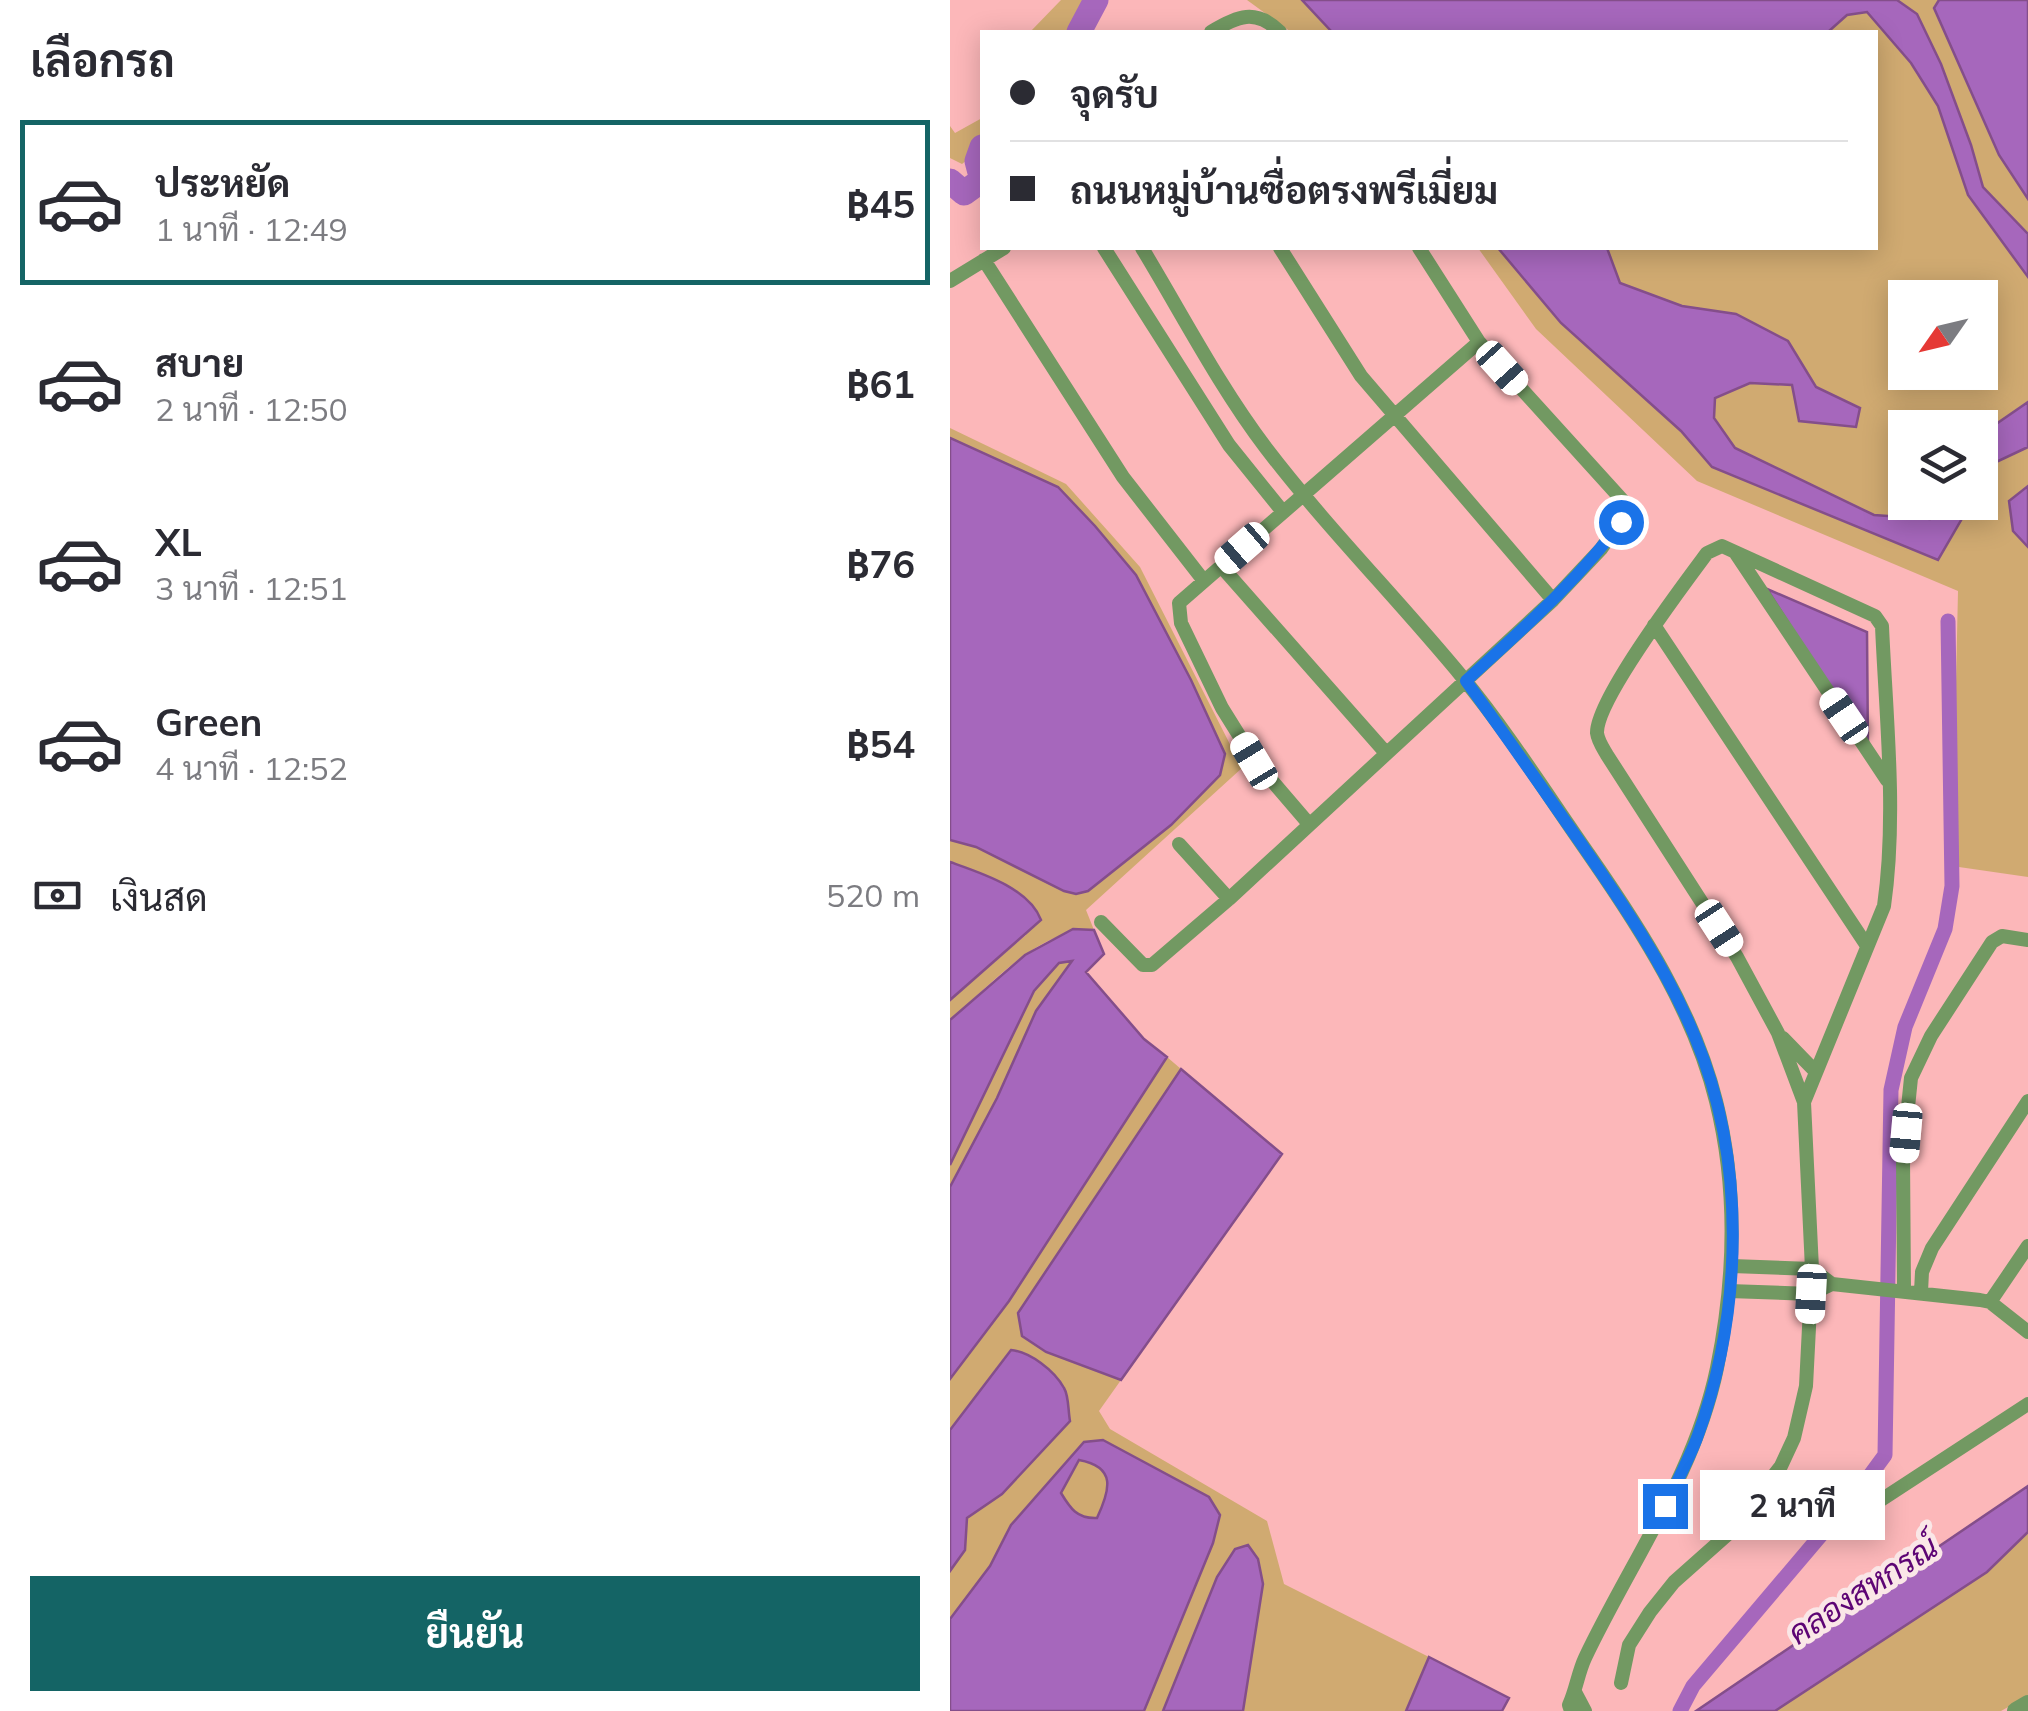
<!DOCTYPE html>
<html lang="th">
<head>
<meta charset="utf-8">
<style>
	body { margin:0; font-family:Mulish,Sarabun,sans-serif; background:#f2f2f3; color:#2b2b33; height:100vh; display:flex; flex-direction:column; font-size:38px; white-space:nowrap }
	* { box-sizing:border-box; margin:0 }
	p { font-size:32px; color:#7c7c81 }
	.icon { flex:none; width:55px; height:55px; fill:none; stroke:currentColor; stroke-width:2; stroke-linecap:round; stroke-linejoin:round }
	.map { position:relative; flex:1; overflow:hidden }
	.details { display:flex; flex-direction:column; background:#fff; width:950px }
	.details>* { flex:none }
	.top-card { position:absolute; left:30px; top:30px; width:898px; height:220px; border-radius:0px; box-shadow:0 5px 25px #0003; display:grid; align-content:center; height:220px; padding:0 30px; background:#fff }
	.needle { width:65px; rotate:236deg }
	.controls { position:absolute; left:938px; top:280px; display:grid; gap:20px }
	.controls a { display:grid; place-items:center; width:110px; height:110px; border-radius:0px; background:#fff; box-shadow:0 5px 25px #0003; font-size:50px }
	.end { position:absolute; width:45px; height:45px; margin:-22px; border:12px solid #1a73e8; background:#fff; box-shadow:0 0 0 5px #fff }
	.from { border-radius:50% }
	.bubble { position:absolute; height:70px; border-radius:0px; background:#fff; box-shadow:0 5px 25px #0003; font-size:32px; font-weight:700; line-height:70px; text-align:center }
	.car { position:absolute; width:30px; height:60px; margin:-30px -15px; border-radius:12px; box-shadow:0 0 8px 2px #0007; background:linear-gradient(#fff 24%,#345 0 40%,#fff 0 76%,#345 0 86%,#fff 0) }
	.top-card b { display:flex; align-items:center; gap:35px; height:95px; font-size:38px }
	.top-card b+b { border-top:2px solid #e1e1e2 }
	.top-card i { width:25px; height:25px; background:#2b2b33 }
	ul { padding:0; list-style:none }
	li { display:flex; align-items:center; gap:30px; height:165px; margin:0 20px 15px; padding:0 10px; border:5px solid transparent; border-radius:0px }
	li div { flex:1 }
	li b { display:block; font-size:38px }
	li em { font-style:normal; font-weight:700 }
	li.active { border-color:#146465 }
	li>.icon { width:90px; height:90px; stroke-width:1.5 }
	h2 { padding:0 30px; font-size:45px; line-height:120px }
	.pay { display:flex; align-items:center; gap:25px; height:110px; padding:0 30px; font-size:38px }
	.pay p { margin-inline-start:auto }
	.button { display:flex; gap:20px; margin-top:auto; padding:20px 30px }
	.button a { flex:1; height:115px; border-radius:0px; background:#146465; color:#fff; font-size:40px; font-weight:700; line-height:115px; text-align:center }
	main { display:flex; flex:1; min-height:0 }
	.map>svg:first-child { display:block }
</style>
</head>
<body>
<main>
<section class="details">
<h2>เลือกรถ</h2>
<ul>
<li class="active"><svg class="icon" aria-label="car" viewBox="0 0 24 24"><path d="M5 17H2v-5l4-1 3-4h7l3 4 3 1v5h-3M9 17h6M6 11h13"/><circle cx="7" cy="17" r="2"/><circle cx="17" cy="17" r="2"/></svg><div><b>ประหยัด</b><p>1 นาที · 12:49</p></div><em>฿45</em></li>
<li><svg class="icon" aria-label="car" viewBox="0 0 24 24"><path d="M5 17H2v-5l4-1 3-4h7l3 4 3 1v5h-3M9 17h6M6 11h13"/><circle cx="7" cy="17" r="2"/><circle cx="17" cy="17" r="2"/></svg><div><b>สบาย</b><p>2 นาที · 12:50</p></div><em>฿61</em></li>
<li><svg class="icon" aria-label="car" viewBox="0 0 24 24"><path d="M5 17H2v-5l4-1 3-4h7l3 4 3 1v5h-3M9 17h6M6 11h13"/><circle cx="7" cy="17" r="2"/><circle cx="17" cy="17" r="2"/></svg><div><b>XL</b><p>3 นาที · 12:51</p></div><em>฿76</em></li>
<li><svg class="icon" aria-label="car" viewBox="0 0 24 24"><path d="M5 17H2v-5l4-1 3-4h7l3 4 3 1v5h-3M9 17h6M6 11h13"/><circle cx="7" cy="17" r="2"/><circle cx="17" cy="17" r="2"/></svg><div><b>Green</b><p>4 นาที · 12:52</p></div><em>฿54</em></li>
</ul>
<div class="pay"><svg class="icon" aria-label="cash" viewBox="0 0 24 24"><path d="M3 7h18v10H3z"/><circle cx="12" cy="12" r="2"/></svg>เงินสด<p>520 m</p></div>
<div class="button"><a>ยืนยัน</a></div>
</section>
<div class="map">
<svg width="1078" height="1711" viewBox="0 0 1078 1711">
	<rect width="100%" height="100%" fill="#fcb7b9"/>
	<!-- green -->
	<path fill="#d0aa71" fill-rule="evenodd" d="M111 0H151L139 31 80 32Z
		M297 0H352L382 32H341Z
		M947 0H989L984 9 1049 155 1078 199V234L1033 187 1021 145 991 64 967 14Z
		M917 12 961 63 988 106 1018 195 1078 277V402L1046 424 1030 428H955V502L991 503 980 519 924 515 785 448 763 418 765 398 800 383 843 386 910 407 866 387 838 341 786 314 732 306 670 283 657 248H925V32H879L897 15ZM955 298H1030V372H955Z
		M32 118V148L12 164 0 158V126L5 133Z
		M528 248H548L611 323 731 431 762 467 987 560 1021 503 1030 502C1030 467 1049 460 1078 447V486L1059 502 1063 531 1078 547V877L1002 866 1008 591 747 481 586 329Z
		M0 428 116 484 190 567 292 768 136 910 144 930C88 928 40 986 0 1020V1000L76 935 71 894 0 862V840L26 847 126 894 138 891 221 825 108 487 0 438Z
		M123 961 86 1011 47 1098 0 1187V1165L84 991 110 962Z
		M217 1057 231 1069 69 1313 72 1336 96 1352 171 1380 149 1411 160 1429 317 1521 334 1584 479 1657 456 1711H293L313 1584 267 1577 213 1711H194L263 1543 134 1442 61 1525 40 1566 0 1619V1571L15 1550 17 1518 52 1494 120 1421 60 1350 0 1430V1379L59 1301Z
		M130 1460C167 1469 160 1488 147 1518 127 1519 121 1508 111 1493Z
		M1078 1532V1696L1051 1711H825L1037 1572Z"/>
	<!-- water -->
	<path fill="#a667bc" stroke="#844e8a" stroke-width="2.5" fill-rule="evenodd" d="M352 0H947L967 14 991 64 1021 145 1033 187 1078 234V277L1018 195 988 106 961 63 917 12 897 15 878 32H382Z
		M989 0H1078V199L1049 155 984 8Z
		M548 248H657L670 283 732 306 786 314 838 341 866 387 910 408 906 427 849 421 842 385 800 383 765 398 764 418 785 448 924 515 980 519 991 503H1021L988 560 762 467 731 431 611 323Z
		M1078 402V447L1044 463 1030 487V428L1046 424Z
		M0 438 108 487 145 526 186 575 241 680 275 754 270 775 221 825 138 891 126 894 114 891 26 847 0 840Z
		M1078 486V547L1063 531 1059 501Z
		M817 589 917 632 918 749Z
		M0 862C31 873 79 888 91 920L0 1000Z
		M123 929 144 930 154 954 136 972 194 1039 217 1057 59 1301 0 1379V1187L47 1098 86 1011 122 961 109 963 84 991 0 1165V1020L75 955Z
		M231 1069 332 1154 171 1380 96 1352 72 1336 68 1313Z
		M61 1350C80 1352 104 1370 114 1388 119 1396 118 1411 120 1421L52 1494 17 1518 15 1550 0 1571V1430Z
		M153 1440 259 1497 270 1515 263 1543 194 1711H0V1619L40 1566 61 1525 134 1442ZM129 1460C167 1467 160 1490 147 1518 127 1519 120 1508 111 1493Z
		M1078 1486V1532L1037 1572 825 1711H746Z
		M298 1545 308 1559 313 1584 293 1711H213L267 1577 285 1549Z
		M479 1657 559 1698 552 1711H456Z"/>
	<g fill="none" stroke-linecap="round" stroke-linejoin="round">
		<!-- canal -->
		<path stroke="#a667bc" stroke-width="15" d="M730 1711 743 1686 910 1489 935 1455 941 1090 955 1027 995 929 1002 886 998 621"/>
		<!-- river -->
		<path stroke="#a667bc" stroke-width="25" d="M129 32 146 0
			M0 181 14 193 32 180 27 161 32 147"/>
		<!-- minor -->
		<path stroke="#729962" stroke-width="14" d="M261 32C287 16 306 8 330 32
			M154 248 279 445 333 512
			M192 248C232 314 269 386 316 448 377 528 449 600 513 678 559 734 598 796 640 856 692 931 744 1012 766 1101 788 1189 785 1280 767 1368 745 1474 681 1561 635 1658 628 1673 626 1690 619 1705L621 1711
			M330 248 411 376 603 600
			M34 260 173 477 254 581
			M0 281 54 248
			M785 552 937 780
			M271 566 436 753
			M704 625 917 946
			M359 824 305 761 272 708 231 623 229 603 529 342
			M229 844 279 899
			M151 922 193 965H202L279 899 603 600 651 549 675 515 674 502 529 342 469 248
			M833 1038 864 1070
			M882 1284 1030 1300 1040 1302 1078 1332
			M954 1290 953 1156 961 1078 981 1036 1042 942 1052 936 1078 940
			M779 1291 861 1294 882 1284 862 1269 782 1266
			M971 1292 972 1272 982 1248 1078 1101
			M1040 1302 1078 1246
			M931 1500 1078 1404
			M671 1683 679 1645 700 1612 724 1582 778 1534 831 1466 844 1438 856 1386 862 1269 854 1102 828 1033 787 957 657 755C653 748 648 741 647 733 646 700 734 584 757 553L772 546 925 616 932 626C936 718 947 815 934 906L854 1102
			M625 1692 635 1711"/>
		<!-- tertiary -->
		<path stroke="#729962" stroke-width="18" d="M1066 1711 1078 1704"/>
	</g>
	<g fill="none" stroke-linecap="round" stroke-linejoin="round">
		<!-- route -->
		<path stroke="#1a73e8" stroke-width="12" d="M671 522C627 582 570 631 516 681 555 734 592 788 630 842 673 904 716 967 745 1037 797 1161 793 1312 747 1438 738 1461 726 1484 715 1506"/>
	</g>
	<g text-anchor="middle" stroke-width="10" stroke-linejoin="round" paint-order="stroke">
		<!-- water labels -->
		<g font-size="32" font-style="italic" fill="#5d0474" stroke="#fae7e7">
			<text transform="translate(913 1590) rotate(-33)" y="11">คลองสหกรณ์</text>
		</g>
	</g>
</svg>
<div class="controls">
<a><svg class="needle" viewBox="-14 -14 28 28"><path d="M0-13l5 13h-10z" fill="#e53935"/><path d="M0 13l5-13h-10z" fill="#7c7c81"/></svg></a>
<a><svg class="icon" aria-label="layers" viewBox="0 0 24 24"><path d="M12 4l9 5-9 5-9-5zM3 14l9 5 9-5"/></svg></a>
</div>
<i class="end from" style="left:671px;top:522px"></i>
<i class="end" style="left:715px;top:1506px"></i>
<div class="bubble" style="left:750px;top:1470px;width:185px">2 นาที</div>
<i class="car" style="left:552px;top:368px;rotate:138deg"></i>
<i class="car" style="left:292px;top:548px;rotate:229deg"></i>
<i class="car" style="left:894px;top:716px;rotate:326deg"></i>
<i class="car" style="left:304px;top:761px;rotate:329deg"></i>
<i class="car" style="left:769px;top:928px;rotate:147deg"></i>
<i class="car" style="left:956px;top:1133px;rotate:185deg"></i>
<i class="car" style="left:861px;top:1294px;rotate:183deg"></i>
<div class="top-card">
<b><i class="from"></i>จุดรับ</b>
<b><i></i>ถนนหมู่บ้านซื่อตรงพรีเมี่ยม</b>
</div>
</div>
</main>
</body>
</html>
